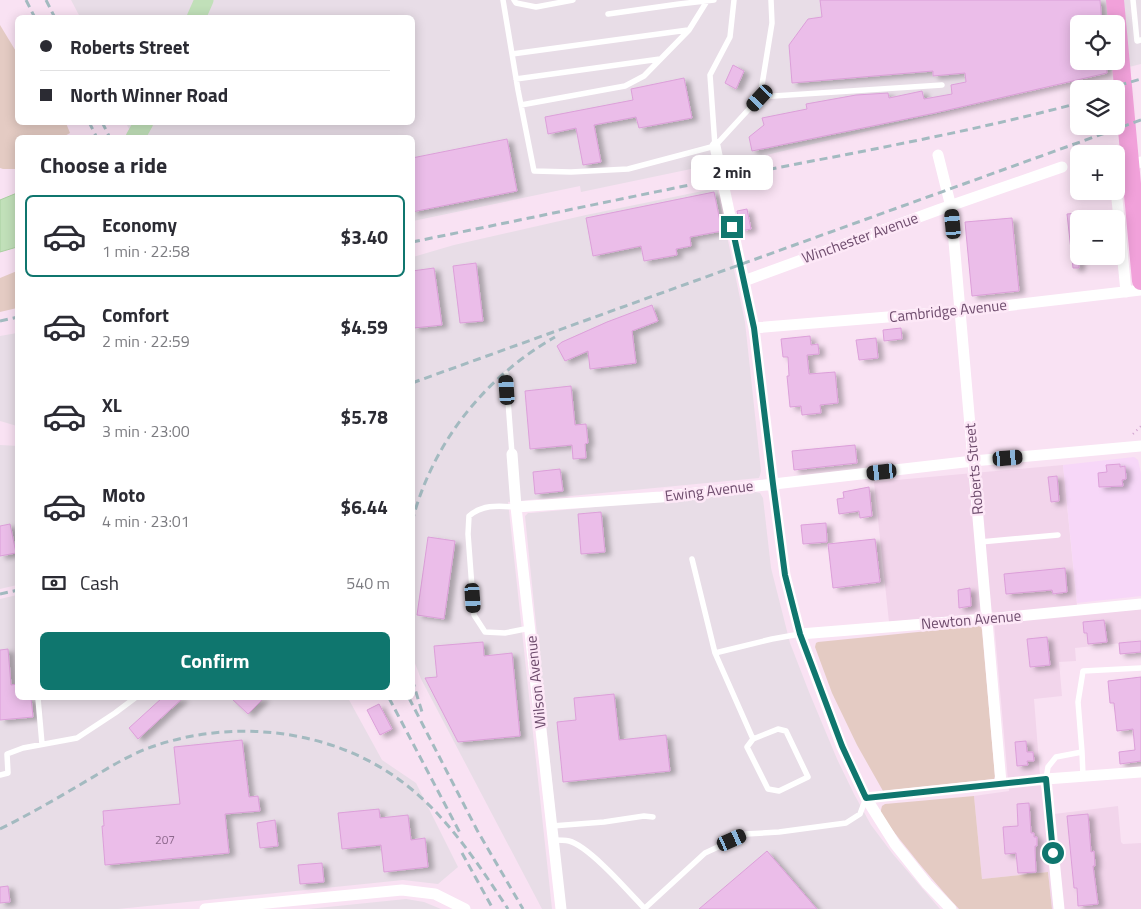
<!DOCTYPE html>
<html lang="en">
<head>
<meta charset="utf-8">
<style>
	body { margin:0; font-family:"Titillium Web",sans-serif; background:#f7f7f7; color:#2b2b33; height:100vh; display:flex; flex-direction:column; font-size:19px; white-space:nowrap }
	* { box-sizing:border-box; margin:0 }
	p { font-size:16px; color:#7c7c81 }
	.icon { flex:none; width:28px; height:28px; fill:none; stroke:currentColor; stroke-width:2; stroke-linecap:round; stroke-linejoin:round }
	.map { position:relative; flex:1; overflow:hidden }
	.drawer { position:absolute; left:15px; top:135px; width:400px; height:565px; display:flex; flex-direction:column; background:#fff; border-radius:8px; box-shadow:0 2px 12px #0003 }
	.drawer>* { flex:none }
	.hud { position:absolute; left:15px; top:15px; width:400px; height:110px; border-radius:8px; box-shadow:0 2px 12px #0003; display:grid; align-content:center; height:110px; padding:0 25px; background:#fff }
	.controls { position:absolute; left:1070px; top:15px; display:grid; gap:10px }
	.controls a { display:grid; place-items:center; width:55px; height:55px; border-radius:8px; background:#fff; box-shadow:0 2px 12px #0003; font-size:25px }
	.end { position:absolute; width:22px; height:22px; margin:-11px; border:6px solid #0f766e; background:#fff; box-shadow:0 0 0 2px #fff }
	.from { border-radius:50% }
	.bubble { position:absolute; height:35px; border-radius:8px; background:#fff; box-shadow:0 2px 12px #0003; font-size:16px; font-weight:700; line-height:35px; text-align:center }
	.car { position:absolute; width:15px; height:30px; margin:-15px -8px; border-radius:6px; box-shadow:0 0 4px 1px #0007; background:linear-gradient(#222 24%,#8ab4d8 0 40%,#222 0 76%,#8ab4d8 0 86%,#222 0) }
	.hud b { display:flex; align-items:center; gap:18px; height:48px; font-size:19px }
	.hud b+b { border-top:1px solid #e1e1e2 }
	.hud i { width:12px; height:12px; background:#2b2b33 }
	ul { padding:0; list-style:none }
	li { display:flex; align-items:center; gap:15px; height:82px; margin:0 10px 8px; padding:0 15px; border:2px solid transparent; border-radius:8px }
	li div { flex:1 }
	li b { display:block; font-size:19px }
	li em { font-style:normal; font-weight:700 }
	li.on { border-color:#0f766e }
	li>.icon { width:45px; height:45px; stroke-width:1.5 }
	h2 { padding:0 25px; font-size:22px; line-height:60px }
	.pay { display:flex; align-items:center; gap:12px; height:55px; padding:0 25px; font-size:19px }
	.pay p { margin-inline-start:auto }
	.button { display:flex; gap:10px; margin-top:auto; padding:10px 25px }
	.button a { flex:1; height:58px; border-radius:8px; background:#0f766e; color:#fff; font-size:20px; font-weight:700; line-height:58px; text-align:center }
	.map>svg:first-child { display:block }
</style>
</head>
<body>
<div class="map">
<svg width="1141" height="909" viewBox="0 0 1141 909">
	<defs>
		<filter id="shadow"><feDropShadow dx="5.5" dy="3" stdDeviation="2.5" flood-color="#0004"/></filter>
	</defs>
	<rect width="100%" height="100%" fill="#f9e2f3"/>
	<!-- residential -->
	<path fill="#f2d5eb" d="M1063 465 1078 615 1141 609V641L1075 648 1076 661 1059 662 1062 696 1034 699 1041 788 1052 787 1054 814 1118 806 1121 842 1123 844 1141 843V909H1052L1048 872 982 879 974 796 1009 791 993 612 889 622 874 482Z"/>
	<!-- commercial -->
	<path fill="#f7d7f8" d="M1134 457 1138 460 1141 473V596L1077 603 1063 465Z"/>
	<!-- industrial -->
	<path fill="#e8dde7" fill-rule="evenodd" d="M71 0H1141V64L889 126 749 159 710 165 581 192 580 186 413 221 412 138 133 137 126 123 412 122V18L80 17ZM1079 24H1116V61H1079Z
		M717 188 745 322 761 471 760 475 759 478 508 502 552 909H542L421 679 413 658V257L454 245 586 215Z
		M17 333H18L17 426 0 421V336Z
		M0 445 18 446 17 585 0 589Z
		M755 492 760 493 763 498 771 568 790 643 809 692 837 759 854 794 871 825 892 853 940 909H565L525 516 528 513H531Z
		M17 595 18 698H348L382 760 416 783 458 867 438 884 403 880 374 883 118 909H0V599Z
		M406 899 424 902 441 909H308Z"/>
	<!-- green -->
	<path fill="#e4cbc3" d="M0 25 17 53 18 122 66 123 70 133 63 137 18 138 17 169H3L0 168Z
		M17 271V308L0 312V278Z
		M978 626 981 627 982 630 995 776 994 779 883 791 857 745 832 693 815 647 816 643 818 642Z
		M974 796 982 879 1048 872 1052 909H959C931 879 906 848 881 815V810L882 806 885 804Z"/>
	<!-- water -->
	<path fill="#c1e0b9" stroke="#aad0a1" d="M17 193V247L0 252V200Z"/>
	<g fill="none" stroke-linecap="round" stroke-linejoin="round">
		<!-- river -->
		<path stroke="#c1e0b9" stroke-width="19" d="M196 18 204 0
			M135 138 144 122"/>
	</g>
	<!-- building -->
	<path fill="#ebbde9" stroke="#dc9fd9" filter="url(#shadow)" d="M820 0H1100L1102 24H1079V61H1106L1107 73 935 113 752 151 749 137 764 125 762 118 807 109 806 104 856 95 888 93 889 98 922 91 924 99 952 94 951 85 966 82 965 73 933 76V71L792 83 789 45 808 19 822 17Z
		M733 65 744 71 736 89 725 83Z
		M684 78 692 118 639 128 636 117 594 125 601 162 583 165 576 128 548 134 545 117 633 100 631 89Z
		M507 139 517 191 412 212V158Z
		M714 192 722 231 690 237 691 246 676 249 677 255 644 261 641 246 593 256 586 218Z
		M747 209 751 229 741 231 737 211Z
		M1079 213V268H1073L1067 214Z
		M1012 218 1019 291 972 296 965 222Z
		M476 263 483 321 460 323 453 266Z
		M434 268 442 325 414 328 412 318V271Z
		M652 305 658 321 632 331 636 363 590 369 588 351 565 361 557 346 562 342 607 322Z
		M901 328 902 339 884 341 883 330Z
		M810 336 811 345 818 344 819 354 807 355 809 374 835 372 838 403 820 405 821 413 802 415 801 406 790 407 787 376H789L788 357H783L781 339Z
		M876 338 878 358 859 360 856 340Z
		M571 386 575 425 586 424 588 443 585 444 586 458 573 459 572 445 530 449 525 391Z
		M855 445 857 463 794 470 792 451Z
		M1120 464V467L1125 466 1126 479 1122 480 1123 486 1099 487 1098 473 1107 472 1106 465Z
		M560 469 563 491 535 494 533 472Z
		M1057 476 1059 501 1051 502 1048 477Z
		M869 487 872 516 860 518 859 511 839 514 837 499 844 498 843 492Z
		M601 512 605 552 581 554 578 514Z
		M826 523 827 542 803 544 801 525Z
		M10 524 16 553 0 556V526Z
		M428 537 455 541 444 619 417 615Z
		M875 539 880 582 833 588 828 544Z
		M1065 568 1067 592 1053 594 1052 590 1006 594 1004 574Z
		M970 588 971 606 959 608 958 590Z
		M1104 620 1107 642 1088 644 1087 633H1084L1083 622Z
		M1047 637 1050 665 1030 667 1027 639Z
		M1141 641V652L1120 654 1119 643Z
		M483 642 484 656 512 653 520 736 458 742 425 678 437 677 434 646Z
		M8 649 11 685 18 684V698H31L33 717 0 720V650Z
		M1141 677V761L1120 764 1119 752 1135 750 1133 729 1117 731 1114 703H1110L1108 681Z
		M614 694 619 740 666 735 670 771 563 782 557 722 576 720 574 698Z
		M162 698H183L138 739 129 728Z
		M231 698H264L248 714Z
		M379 704 392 729 380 735 367 710Z
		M242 740 249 797 258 796 260 811 225 814 229 853 105 865 102 826H104L103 811 180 804 174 747Z
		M1026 741 1027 752H1033L1034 761H1027L1028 765 1017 766 1015 742Z
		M1029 803 1031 833H1034V837H1037V846H1035V850L1036 872 1018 873 1016 853 1005 854 1003 827 1018 826 1017 804Z
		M379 809 380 818 408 815 411 840 425 838 428 867 384 872 381 845 342 849 338 813Z
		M1088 814 1091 852 1094 851 1095 866H1093L1098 904 1078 906 1077 888H1074L1067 816Z
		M275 820 278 846 260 848 257 823Z
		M767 851 817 909H699Z
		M322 863 324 882 300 884 298 865Z
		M8 886 10 902 0 903V887Z"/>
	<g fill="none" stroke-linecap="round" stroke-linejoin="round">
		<!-- path -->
		<path stroke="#cfa1cd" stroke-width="2" stroke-dasharray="1 4" stroke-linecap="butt" d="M1133 434 1141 426"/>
		<!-- lane -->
		<path stroke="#fff" stroke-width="5.5" d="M503 0 518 90 534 171 571 172 628 169 715 146 760 97 772 23 771 0
			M514 0 516 3 536 7 573 0
			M1133 0 1137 41 1141 40
			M608 14 679 4 714 0
			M512 54 688 30
			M516 79 660 59
			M760 97 942 85
			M521 105 625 86 644 76 689 30 707 1
			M715 146 710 75 730 37 734 0
			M506 374 512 454
			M516 507C499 506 483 504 469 516L468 534 474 615 485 632 505 633 530 628
			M980 542 1058 535
			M692 559 715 653 772 639 800 634
			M715 653 753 739 747 747 768 789 779 791 808 777 786 731 778 729 753 739
			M38 698 42 744
			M1082 752 1078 702 1083 671 1141 668
			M0 775 8 773 7 754 23 748 77 738 115 713 135 698
			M1046 779 1048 767 1056 757 1082 752 1083 776
			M552 826 604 822 644 816 653 817
			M553 840C558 840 564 840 569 841 589 846 629 892 644 908
			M644 909 705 853 746 834 779 832 846 823 860 814 866 798"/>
		<!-- street -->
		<path stroke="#fff" stroke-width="11" d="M715 146 754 328 773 484 785 575 800 634 842 747 866 798 895 844 927 884 951 909
			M938 155 951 207 1001 783
			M1116 176 1118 170 1141 162
			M1116 189 1126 292
			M744 281 938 210 1062 167
			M754 328 961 311 1141 290
			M512 454 516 507 561 909
			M516 507 661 497 973 461 1141 446
			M800 634 987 619 1141 604
			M1046 779 1059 909
			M866 798 1046 779 1141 772
			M205 909 402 890 435 894 465 909"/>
		<!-- primary -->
		<path stroke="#f1a1da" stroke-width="18" d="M1115 0 1141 281"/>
		<!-- rail -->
		<path stroke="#a3bac0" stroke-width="3" stroke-dasharray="8 5" stroke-linecap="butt" d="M26 0 35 18
			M46 0 55 18
			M1106 89 1141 79
			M89 122 97 138
			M102 122 110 138
			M412 242C516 221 620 199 724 178 842 155 962 134 1079 103
			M0 321 18 317
			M412 383 1141 120
			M412 522C432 443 485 377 555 337
			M0 594 18 590
			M412 679 422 712
			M389 698 460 833
			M409 698 477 830 523 909
			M0 829C26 816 51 802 76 787 99 774 121 759 146 749 230 717 333 728 405 784 447 816 479 865 508 909
			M462 853 493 909"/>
	</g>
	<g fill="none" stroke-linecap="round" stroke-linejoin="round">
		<!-- route -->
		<path stroke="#0f766e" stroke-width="6" d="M732 227 754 328 773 484 785 575 800 634 842 746 866 798 1046 779 1053 853"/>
	</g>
	<g text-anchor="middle" stroke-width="5" stroke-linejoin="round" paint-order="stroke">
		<!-- number labels -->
		<g font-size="12" fill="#8d688c">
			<text x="165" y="844">207</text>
		</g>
		<!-- street labels -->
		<g font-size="15" fill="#6e4c6d" stroke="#fde8f7">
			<text transform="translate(860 238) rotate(-20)" y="5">Winchester Avenue</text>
			<text transform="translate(948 311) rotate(-6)" y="5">Cambridge Avenue</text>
			<text transform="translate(974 469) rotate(-95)" y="5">Roberts Street</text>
			<text transform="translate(709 491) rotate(-7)" y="5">Ewing Avenue</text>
			<text transform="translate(971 620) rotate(-5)" y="5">Newton Avenue</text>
			<text transform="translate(536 682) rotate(-96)" y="5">Wilson Avenue</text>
		</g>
	</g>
</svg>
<div class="controls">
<a><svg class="icon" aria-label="locate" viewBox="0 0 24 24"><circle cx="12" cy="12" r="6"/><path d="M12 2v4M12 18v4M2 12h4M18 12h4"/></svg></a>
<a><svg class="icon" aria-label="layers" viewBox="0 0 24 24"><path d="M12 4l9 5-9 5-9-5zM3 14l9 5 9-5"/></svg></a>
<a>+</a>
<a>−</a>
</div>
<i class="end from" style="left:1053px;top:853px"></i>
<i class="end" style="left:732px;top:227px"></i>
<div class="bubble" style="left:691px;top:155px;width:82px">2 min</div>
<i class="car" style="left:760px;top:98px;rotate:223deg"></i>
<i class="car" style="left:953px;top:224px;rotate:355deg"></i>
<i class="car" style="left:507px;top:390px;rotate:356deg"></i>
<i class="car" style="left:1008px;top:458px;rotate:85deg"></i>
<i class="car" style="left:882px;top:472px;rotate:264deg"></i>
<i class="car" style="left:473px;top:598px;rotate:176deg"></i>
<i class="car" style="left:732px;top:840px;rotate:66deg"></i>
<div class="hud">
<b><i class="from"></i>Roberts Street</b>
<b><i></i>North Winner Road</b>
</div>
<section class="drawer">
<h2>Choose a ride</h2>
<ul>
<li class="on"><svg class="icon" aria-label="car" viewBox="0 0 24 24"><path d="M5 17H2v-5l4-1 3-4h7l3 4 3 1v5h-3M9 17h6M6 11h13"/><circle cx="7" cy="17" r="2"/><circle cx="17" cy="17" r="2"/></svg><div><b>Economy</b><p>1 min · 22:58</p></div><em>$3.40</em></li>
<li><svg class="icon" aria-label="car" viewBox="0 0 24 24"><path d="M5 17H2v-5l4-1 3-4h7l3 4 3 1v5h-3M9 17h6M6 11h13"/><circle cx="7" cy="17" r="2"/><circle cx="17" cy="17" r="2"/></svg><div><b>Comfort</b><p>2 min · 22:59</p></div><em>$4.59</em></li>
<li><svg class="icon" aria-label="car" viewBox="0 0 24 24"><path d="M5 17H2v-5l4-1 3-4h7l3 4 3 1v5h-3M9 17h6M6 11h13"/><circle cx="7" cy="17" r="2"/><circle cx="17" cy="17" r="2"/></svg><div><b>XL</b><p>3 min · 23:00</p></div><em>$5.78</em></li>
<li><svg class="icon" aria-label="car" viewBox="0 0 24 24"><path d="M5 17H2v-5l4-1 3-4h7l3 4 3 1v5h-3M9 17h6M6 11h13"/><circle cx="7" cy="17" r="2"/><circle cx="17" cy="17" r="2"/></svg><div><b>Moto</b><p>4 min · 23:01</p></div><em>$6.44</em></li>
</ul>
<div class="pay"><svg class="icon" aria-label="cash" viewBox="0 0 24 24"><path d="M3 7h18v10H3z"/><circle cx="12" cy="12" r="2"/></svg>Cash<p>540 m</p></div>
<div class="button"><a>Confirm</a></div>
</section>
</div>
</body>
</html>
